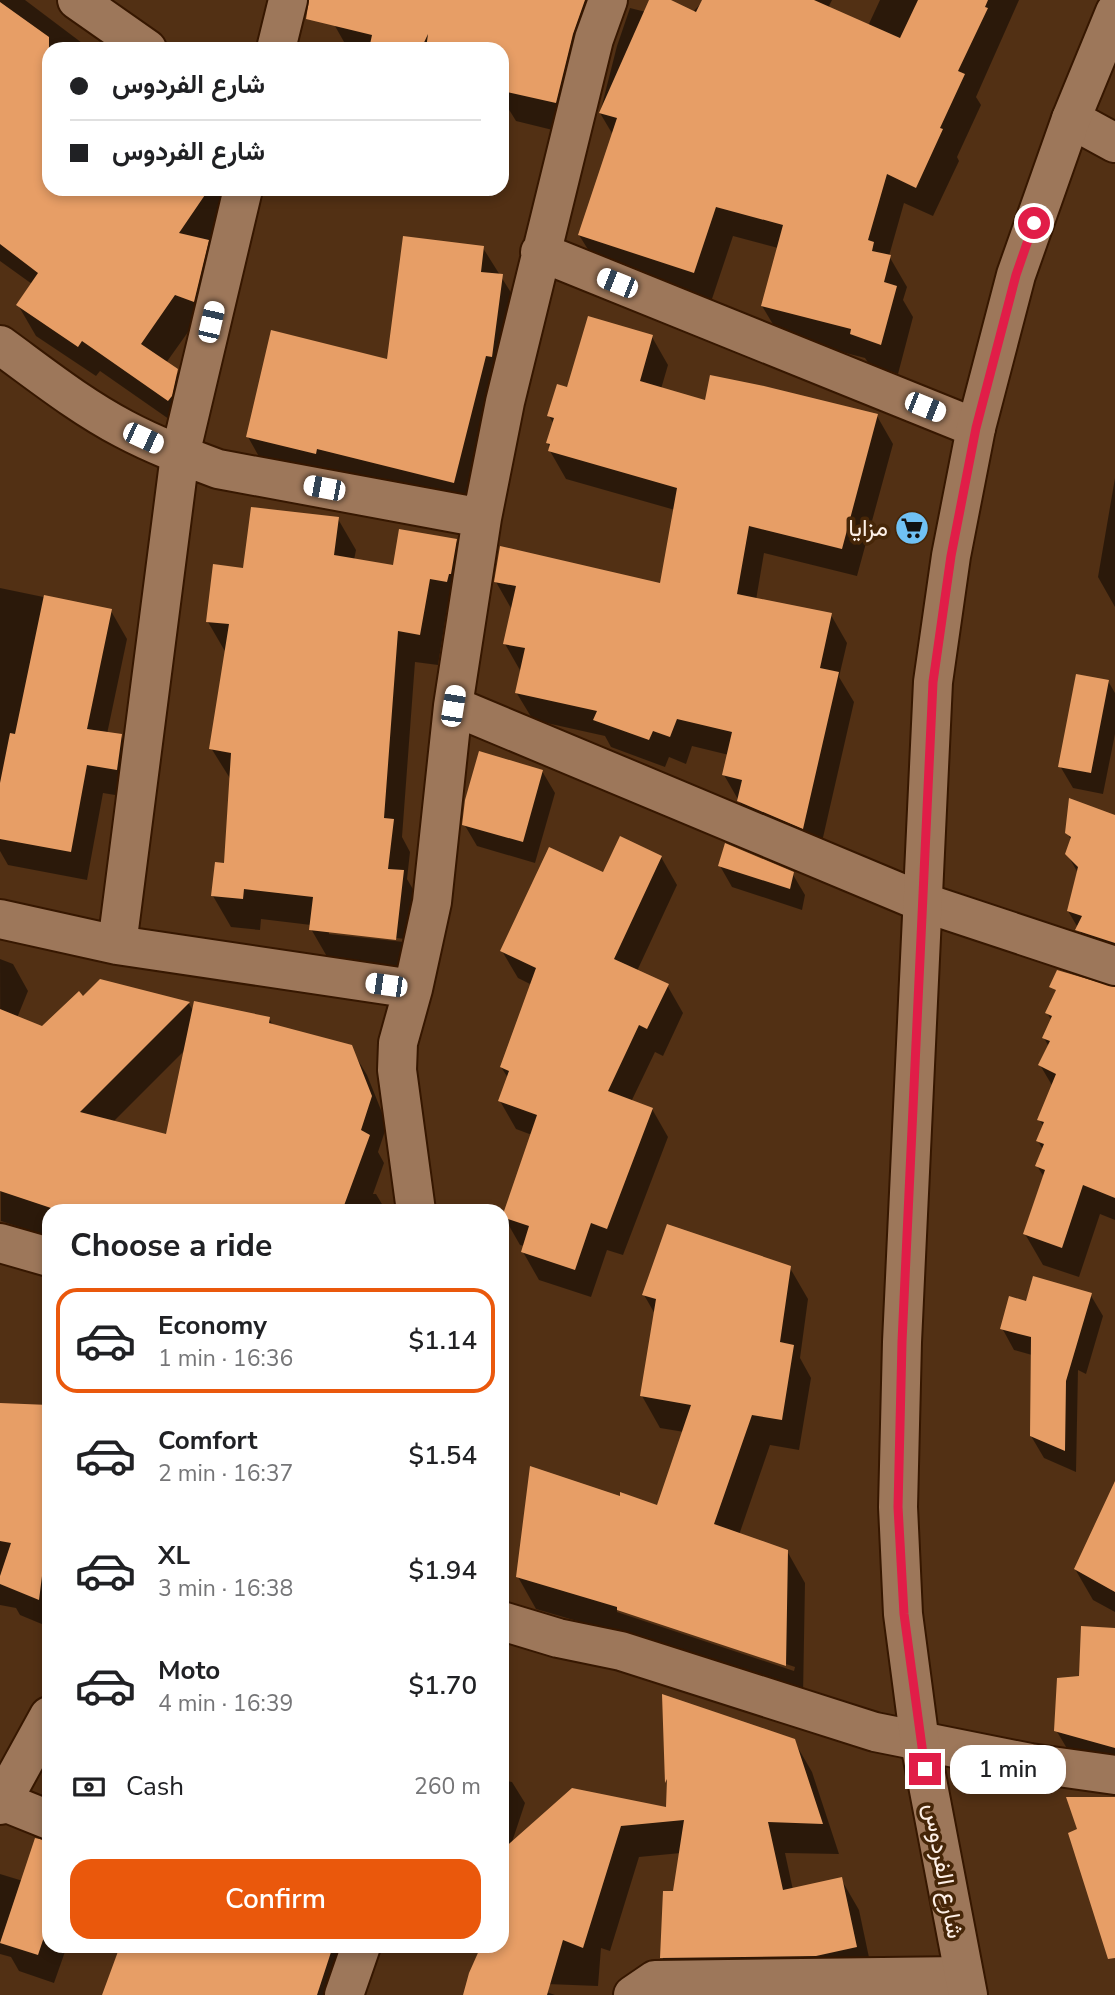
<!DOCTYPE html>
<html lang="en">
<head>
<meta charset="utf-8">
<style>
	body { margin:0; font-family:"Nunito Sans",Vazirmatn,sans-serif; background:#f6f6f6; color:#202124; height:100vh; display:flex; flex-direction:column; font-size:26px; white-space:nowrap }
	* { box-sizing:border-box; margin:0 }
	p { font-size:23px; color:#757577 }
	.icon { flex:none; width:38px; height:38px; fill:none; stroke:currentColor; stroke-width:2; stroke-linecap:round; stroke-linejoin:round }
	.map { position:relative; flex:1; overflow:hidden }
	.sheet { position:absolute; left:42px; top:1204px; width:467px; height:749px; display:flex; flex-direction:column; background:#fff; border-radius:21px; box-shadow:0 4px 10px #0003 }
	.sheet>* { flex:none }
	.guide { position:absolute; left:42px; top:42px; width:467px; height:154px; border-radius:21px; box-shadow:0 4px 10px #0003; display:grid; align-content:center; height:154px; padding:0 28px; background:#fff }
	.end { position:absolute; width:32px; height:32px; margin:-16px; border:9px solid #e11d48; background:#fff; box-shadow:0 0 0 4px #fff }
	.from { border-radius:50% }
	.bubble { position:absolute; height:49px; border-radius:21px; background:#fff; box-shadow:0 4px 10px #0003; font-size:23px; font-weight:600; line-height:49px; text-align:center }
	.car { position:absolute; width:21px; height:42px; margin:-21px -10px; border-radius:9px; box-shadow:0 0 5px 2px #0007; background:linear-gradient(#fff 24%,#345 0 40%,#fff 0 76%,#345 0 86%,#fff 0) }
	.guide b { display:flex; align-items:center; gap:24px; height:66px; font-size:26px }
	.guide b+b { border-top:2px solid #e0e0e0 }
	.guide i { width:18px; height:18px; background:#202124 }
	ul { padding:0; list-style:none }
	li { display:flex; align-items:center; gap:21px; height:105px; margin:0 14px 10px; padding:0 14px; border:4px solid transparent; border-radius:21px }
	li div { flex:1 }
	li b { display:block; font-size:26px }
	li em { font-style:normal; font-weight:600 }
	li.current { border-color:#ea580c }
	li>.icon { width:63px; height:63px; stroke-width:1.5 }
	h2 { padding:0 28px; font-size:32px; line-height:84px }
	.pay { display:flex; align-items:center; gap:18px; height:77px; padding:0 28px; font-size:26px }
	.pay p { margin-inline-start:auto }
	.cta { display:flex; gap:14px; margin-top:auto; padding:14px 28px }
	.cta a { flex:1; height:80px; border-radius:21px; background:#ea580c; color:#fff; font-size:28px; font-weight:600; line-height:80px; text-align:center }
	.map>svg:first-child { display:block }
</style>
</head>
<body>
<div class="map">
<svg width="1115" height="1995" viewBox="0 0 1115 1995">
	<rect width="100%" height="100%" fill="#523014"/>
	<!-- shadow -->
	<path fill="#0007" fill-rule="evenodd" d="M0 0H25L90 49H49V189H247L209 244 225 272 193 325 166 363 176 371 194 402 186 431 100 371 96 376 36 336 18 305 32 284 0 261Z
		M341 0H588L573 135 516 121 508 108 502 107V49H348L335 26Z
		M651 0H667L693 12 704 0H832L829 6 831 9 835 97 880 0H1019L976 97 981 105 957 157 959 161 933 216 904 203 889 256 907 287 903 300 913 317 898 374 869 364 865 358 780 336 762 306 778 248 733 236 711 302 597 264 579 235 613 135 600 113 617 46 630 8 646 12Z
		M366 189H389L387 195Z
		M483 248 520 307 472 514 266 469 248 437 389 362Z
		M652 337 668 365 661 389 706 402 877 416 893 444 857 576 764 553 756 600 831 615 847 643 839 677 854 702 819 855 755 829 724 775 729 755 692 746 686 764 669 757 665 767 611 747 605 736 533 720 516 692 521 672 505 644 512 610 496 582 662 585 675 510 566 479 550 451 548 443 554 424 549 416 568 389Z
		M1115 478V607L1098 577Z
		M338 519 356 550 354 560 395 567 456 540 473 571 465 612 447 609 438 665 415 662 402 837 410 852 407 879 421 903 413 970 329 960 311 929V925L261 919 260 930 231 927 213 896 226 865 231 780 211 748 226 653 208 622 245 570ZM329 930 405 939 404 942 329 934Z
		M0 588 111 611 127 639 107 734 121 736 138 765 133 798 103 793 87 880 8 865 0 851Z
		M1108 681 1115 693V734L1103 794 1073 788 1060 766Z
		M542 771 555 793 535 863 477 846 464 824Z
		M1115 817V952L1087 943 1068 911 1078 873 1067 854 1071 840 1067 832Z
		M661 857 677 885 637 971 667 985 683 1013 663 1056 655 1052 631 1102 652 1109 668 1137 623 1255 607 1250 591 1297 539 1280 523 1252 525 1246 520 1245 504 1217 532 1135 516 1129 500 1101 508 1078 501 1067 532 985 518 978 502 951 604 874Z
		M720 866 792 873 805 895 802 910 732 887Z
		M0 959 13 964 28 991 17 1018 42 1028 83 998 101 981 189 1004 194 1012 269 1018 273 1026 350 1047 367 1075 387 1125 378 1152 384 1163 373 1194H376L386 1211H49V1237L1 1221ZM186 1049 168 1136 113 1122Z
		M1115 989V1220L1100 1214 1079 1277 1043 1265 1025 1234 1044 1177 1037 1166 1043 1150 1038 1141 1044 1127 1039 1119 1053 1087 1040 1065 1049 1047 1044 1038 1052 1021 1047 1013Z
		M790 1268 808 1299 800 1358 811 1378 799 1450 770 1445 739 1535 787 1551 805 1583 803 1696 635 1638 536 1609 518 1577 622 1499 658 1507 684 1432 660 1428 642 1396 655 1314 644 1295ZM617 1608 795 1667 794 1671 617 1612Z
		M1090 1294 1103 1316 1086 1374 1078 1370 1076 1472 1044 1458 1031 1436 1032 1355 1014 1350 1002 1328 1027 1303Z
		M0 1405 49 1407V1627L20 1615 16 1608 0 1605Z
		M1115 1485V1612L1093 1600 1075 1569Z
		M1115 1630V1774L1075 1762 1056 1730 1081 1677Z
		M664 1696 794 1741 812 1772 839 1854 785 1853 793 1890 841 1879 859 1910 875 1986 680 1989 662 1957 681 1853 639 1857 610 1951 601 1948 598 1986 521 1983 555 1995H464L482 1946H502L506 1849 502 1848V1780L512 1782 525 1803 511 1845 668 1809Z
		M49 1847V1946H67L54 1983 19 1971 11 1957 0 1954V1874L23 1881Z
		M122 1946H348L344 1995H121Z"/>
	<!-- building -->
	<path fill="#e79e66" d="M309 0H585L573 34 556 103 502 91V49H426L428 34 421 49H369L372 35 306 19Z
		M649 0H671L696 12 702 0H814L900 38 918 0H988L985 7 988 8 958 71 965 74 940 128 943 129 916 188 887 174 868 240 874 242 872 251 891 255 884 282 897 286 881 345 850 334 851 329 761 306 783 225 716 207 694 273 578 235 617 118 599 113Z
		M0 2 49 37V189H209L179 233 209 240 194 302 175 295 141 344 178 369 172 396 168 401 82 341 78 347 16 305 38 273 0 244Z
		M403 236 484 246 481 272 503 274 492 357 486 356 454 483 317 449 316 454 246 437 271 330 387 359Z
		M588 316 653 335 640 381 705 400 710 375 764 386 878 414 842 549 749 526 737 594 832 613 820 668 839 672 803 829 737 801 742 780 722 775 732 732 677 719 670 737 653 731 649 740 593 720 597 711 515 693 525 648 503 644 516 586 494 582 500 546 660 583 677 488 548 451 550 444 546 443 554 418 547 416 557 384 567 387Z
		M251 507 339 517 334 555 393 565 399 529 457 539 451 574H449L447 582 430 579 420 635 398 631 384 818 394 819 388 869 404 870 396 940 309 930 313 897 244 889 243 899 211 896 215 862 224 863 231 753 209 749 229 624 206 622 213 564 243 568Z
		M44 595 112 609 87 729 122 734 117 770 87 765 71 852 0 839V783L10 733 15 734Z
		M1076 674 1109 680 1091 773 1058 767Z
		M479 751 543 770 523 842 462 825 465 800Z
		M1069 798 1115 815V943L1075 930 1082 916 1067 911 1078 867 1065 854 1071 837 1065 833Z
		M620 836 662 856 614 959 669 984 647 1029 639 1025 608 1091 653 1108 607 1229 591 1223 575 1270 521 1252 529 1226 502 1217 537 1115 498 1101 509 1071 500 1067 536 968 500 951 549 847 603 872Z
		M725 843 794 872 790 889 718 866Z
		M1057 970 1115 987V1198L1083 1185 1062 1248 1023 1234 1045 1170 1035 1166 1044 1144 1036 1141 1044 1122 1037 1120 1056 1074 1038 1065 1050 1041 1042 1038 1052 1016 1045 1013 1056 990 1049 987Z
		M100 979 190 1002 80 1112 166 1134 194 1001 270 1017 269 1023 352 1045 372 1096 361 1130 370 1135 342 1211H60L0 1191V1009L42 1026 79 991 83 996Z
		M667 1224 791 1266 780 1342 794 1345 782 1420 752 1415 714 1524 788 1550 786 1666 617 1610V1607L516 1577 530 1466 620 1496V1492L657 1505 691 1405 640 1396 656 1299 642 1295Z
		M1033 1276 1092 1293 1066 1381 1065 1451 1030 1436 1031 1337 1000 1329 1009 1296 1026 1301Z
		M0 1403 49 1405V1521H42L43 1568 39 1600 0 1584V1576L11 1543 0 1541Z
		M1115 1481V1592L1074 1569Z
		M1081 1626 1115 1628V1748L1054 1731 1057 1678 1079 1676Z
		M662 1694 795 1739 823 1824 768 1822 783 1890 842 1877 857 1947 816 1956 660 1958 663 1891H673L684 1820 621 1826 583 1948 563 1940 547 1995H463L469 1973 481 1946H502V1850L572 1788 666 1807 667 1779 665 1783Z
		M1066 1797H1115V1958L1108 1959 1068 1833 1077 1829Z
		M35 1838 49 1841V1922L38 1955 0 1943Z
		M120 1946H333L317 1995H102Z"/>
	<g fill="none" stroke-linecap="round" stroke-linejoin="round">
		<!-- minor casing -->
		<g stroke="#361700" stroke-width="42">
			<path id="minor" d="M77 0 147 49
				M276 49 288 0
				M1071 119 1115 143
				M540 252 976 428
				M0 345C40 374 80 406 124 429 154 445 186 457 218 469L482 518
				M453 706 922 902 1115 966
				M0 919 117 945 413 989
				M117 945 180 455 243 189
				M416 1211 397 1070 398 1043 413 989 432 902 453 706 482 518 505 402 594 39 608 0
				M0 1243 49 1257
				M502 1621 558 1638 621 1651 875 1732 1030 1763 1115 1775
				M2 1801 49 1820
				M0 1805 49 1716
				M344 1995 361 1946
				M633 1995 655 1980 963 1976"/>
		</g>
		<!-- tertiary casing -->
		<g stroke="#361700" stroke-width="42">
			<path id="tertiary" d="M968 1995 920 1743 903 1614 898 1507 902 1342 933 682 951 556 976 428 1016 275 1071 119 1115 12"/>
		</g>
		<!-- minor -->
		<use href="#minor" stroke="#9d775a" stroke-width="38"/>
		<!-- tertiary -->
		<use href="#tertiary" stroke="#9d775a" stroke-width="38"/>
	</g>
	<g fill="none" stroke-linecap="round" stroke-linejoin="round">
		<!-- route -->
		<path stroke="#e11d48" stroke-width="9" d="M925 1769 904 1614 898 1507 902 1342 933 682 951 556 976 428 1016 275 1034 223"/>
	</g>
	<!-- icons -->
	<defs>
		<g id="supermarket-disc" transform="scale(1.75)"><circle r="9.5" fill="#70c1f4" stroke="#462608"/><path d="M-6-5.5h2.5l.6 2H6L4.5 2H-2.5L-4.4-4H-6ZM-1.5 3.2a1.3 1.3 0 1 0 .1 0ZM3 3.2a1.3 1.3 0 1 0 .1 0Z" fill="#111"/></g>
	</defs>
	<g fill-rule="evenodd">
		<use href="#supermarket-disc" x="912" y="528"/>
	</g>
	<g text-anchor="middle" stroke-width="7" stroke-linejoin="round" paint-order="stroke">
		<!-- poi labels -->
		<g font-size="24" fill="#fdefe6" stroke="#462608" text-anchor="end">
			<text x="888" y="536">مزايا</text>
		</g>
		<!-- street labels -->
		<g font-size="24" fill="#fdefe6" stroke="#462608">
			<text transform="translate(944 1871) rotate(80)" y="8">شارع الفردوس</text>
		</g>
	</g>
</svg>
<i class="end from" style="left:1034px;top:223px"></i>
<i class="end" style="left:925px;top:1769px"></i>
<div class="bubble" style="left:950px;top:1745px;width:116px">1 min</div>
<i class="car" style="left:617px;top:283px;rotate:292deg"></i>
<i class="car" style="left:211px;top:322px;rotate:13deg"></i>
<i class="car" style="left:925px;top:407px;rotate:112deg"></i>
<i class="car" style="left:143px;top:438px;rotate:115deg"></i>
<i class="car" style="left:324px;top:488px;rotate:281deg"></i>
<i class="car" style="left:453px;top:706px;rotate:9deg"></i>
<i class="car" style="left:386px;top:985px;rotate:278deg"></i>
<div class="guide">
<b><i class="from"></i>شارع الفردوس</b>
<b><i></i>شارع الفردوس</b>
</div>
<section class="sheet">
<h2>Choose a ride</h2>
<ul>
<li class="current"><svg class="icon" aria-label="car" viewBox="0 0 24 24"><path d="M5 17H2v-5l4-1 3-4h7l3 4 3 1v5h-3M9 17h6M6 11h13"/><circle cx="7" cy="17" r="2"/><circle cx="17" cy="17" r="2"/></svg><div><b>Economy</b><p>1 min · 16:36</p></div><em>$1.14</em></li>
<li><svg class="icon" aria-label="car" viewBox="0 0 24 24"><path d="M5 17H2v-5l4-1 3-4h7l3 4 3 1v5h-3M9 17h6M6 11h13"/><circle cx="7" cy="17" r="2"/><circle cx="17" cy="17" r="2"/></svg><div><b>Comfort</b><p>2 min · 16:37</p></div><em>$1.54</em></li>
<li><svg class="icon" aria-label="car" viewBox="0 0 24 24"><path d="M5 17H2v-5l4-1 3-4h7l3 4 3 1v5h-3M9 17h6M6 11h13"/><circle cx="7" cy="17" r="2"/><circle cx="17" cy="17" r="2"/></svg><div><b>XL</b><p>3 min · 16:38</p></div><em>$1.94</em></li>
<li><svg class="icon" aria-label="car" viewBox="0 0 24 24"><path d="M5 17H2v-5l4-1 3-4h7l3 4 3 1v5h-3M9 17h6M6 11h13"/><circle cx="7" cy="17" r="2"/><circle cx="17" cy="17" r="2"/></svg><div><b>Moto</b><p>4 min · 16:39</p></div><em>$1.70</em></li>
</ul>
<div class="pay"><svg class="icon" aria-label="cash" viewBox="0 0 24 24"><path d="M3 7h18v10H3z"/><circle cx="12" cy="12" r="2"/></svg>Cash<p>260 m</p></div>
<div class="cta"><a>Confirm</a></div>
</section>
</div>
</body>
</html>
